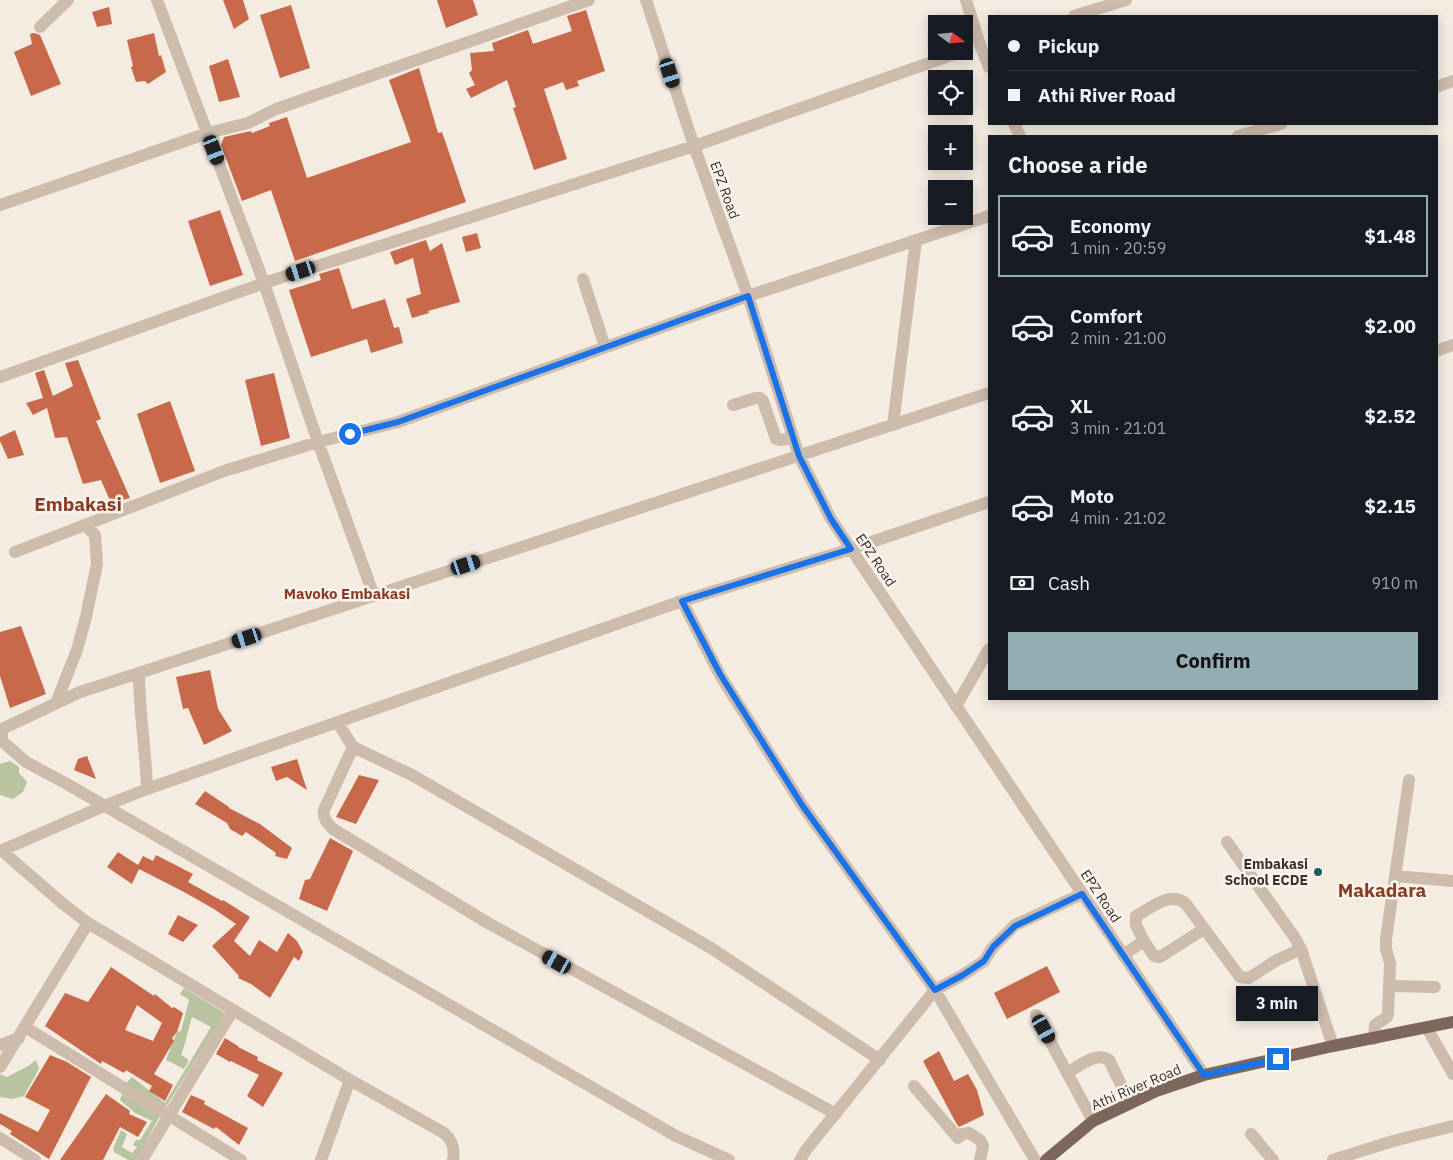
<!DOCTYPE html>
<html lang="en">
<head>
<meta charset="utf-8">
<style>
	body { margin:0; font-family:"IBM Plex Sans",sans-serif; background:#20242c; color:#f1f3f6; height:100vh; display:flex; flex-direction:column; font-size:19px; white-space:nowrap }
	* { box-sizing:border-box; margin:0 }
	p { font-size:16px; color:#9ea1a6 }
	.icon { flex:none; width:28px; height:28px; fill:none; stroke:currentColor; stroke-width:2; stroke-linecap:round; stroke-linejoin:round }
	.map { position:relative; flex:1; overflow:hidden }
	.side { position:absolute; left:988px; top:135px; width:450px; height:565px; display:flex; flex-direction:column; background:#171b24; border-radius:0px; box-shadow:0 2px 12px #0003 }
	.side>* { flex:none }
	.banner { position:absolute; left:988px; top:15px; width:450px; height:110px; border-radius:0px; box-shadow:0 2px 12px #0003; display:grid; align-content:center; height:110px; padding:0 20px; background:#171b24 }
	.needle { width:32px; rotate:106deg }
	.buttons { position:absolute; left:928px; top:15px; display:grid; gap:10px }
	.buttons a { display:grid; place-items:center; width:45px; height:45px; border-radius:0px; background:#171b24; box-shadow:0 2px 12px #0003; font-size:25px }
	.end { position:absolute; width:22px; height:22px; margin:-11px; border:6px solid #1a73e8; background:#fff; box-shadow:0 0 0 2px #fff }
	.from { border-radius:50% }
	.bubble { position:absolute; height:35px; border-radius:0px; background:#171b24; box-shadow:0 2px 12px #0003; font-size:16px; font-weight:700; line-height:35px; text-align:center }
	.car { position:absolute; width:15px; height:30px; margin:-15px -8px; border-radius:6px; box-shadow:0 0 4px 1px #0007; background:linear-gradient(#222 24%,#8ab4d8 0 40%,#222 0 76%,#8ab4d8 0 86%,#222 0) }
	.banner b { display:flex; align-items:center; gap:18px; height:48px; font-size:19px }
	.banner b+b { border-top:1px solid #363941 }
	.banner i { width:12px; height:12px; background:#f1f3f6 }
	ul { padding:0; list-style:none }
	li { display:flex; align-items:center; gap:15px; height:82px; margin:0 10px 8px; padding:0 10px; border:2px solid transparent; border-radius:0px }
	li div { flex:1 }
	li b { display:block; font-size:19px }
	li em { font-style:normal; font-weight:700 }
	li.selected { border-color:#92aeb2 }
	li>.icon { width:45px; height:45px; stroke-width:1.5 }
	h2 { padding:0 20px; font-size:22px; line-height:60px }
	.pay { display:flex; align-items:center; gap:12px; height:55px; padding:0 20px; font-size:19px }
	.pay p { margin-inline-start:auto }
	.action { display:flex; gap:10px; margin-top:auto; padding:10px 20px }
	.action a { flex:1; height:58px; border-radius:0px; background:#92aeb2; color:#111; font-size:20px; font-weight:700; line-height:58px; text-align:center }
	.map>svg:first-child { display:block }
</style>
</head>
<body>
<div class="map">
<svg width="1453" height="1160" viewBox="0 0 1453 1160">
	<rect width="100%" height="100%" fill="#f4ebe1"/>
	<!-- green -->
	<path fill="#b8c4a0" d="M10 761 19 767V773L27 782 23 792 13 799 0 795V764Z
		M184 988 225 1013 166 1107 125 1084 132 1077 165 1103 211 1027 192 1017C188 1030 186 1043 181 1055L189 1060 184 1069 166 1060 177 1032 181 1031 189 1000 180 994Z
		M36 1060 39 1069 24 1096 12 1099 0 1097V1074L7 1077 28 1066Z
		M122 1094 160 1116 136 1160H128L114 1152 113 1149 121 1130 127 1134 122 1147 132 1153 137 1147 133 1145 136 1140H140L152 1121 135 1113 120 1100Z"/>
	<!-- building -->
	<path fill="#c8694b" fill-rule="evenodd" d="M223 0H243L249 19 234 29Z
		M437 0H473L478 15 446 28Z
		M291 5 310 68 280 78 260 15Z
		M109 7 112 24 97 27 92 12Z
		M586 10 605 71 577 81 579 86 566 90 563 82 544 89 567 159 534 170 513 108 516 107 507 80 471 98 466 89 475 85 469 73 472 70 470 53 494 51 492 43 528 30 533 44 572 31 567 16Z
		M34 33 40 35 61 84 31 96 14 52 32 44 30 34Z
		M154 33 159 56 161 55 166 72 148 84 145 81 136 82 131 67 133 66 127 40Z
		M228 59 240 97 219 102 209 66Z
		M419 68 438 133 442 132 466 202 295 261 271 190 242 201 221 145 224 137 251 131 252 133 270 126 269 123 287 117 307 178 411 142 389 80Z
		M220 210 243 275 210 286 188 221Z
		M477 233 481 248 466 252 462 237Z
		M426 240 430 251 442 243 460 302 428 311 429 313 412 318 406 299 421 294 413 258 395 265 390 252Z
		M339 268 352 309 385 299 394 328 399 327 403 343 371 353 367 339 311 357 289 290 321 280 319 274Z
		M78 360 101 419 96 421 130 498 111 503 101 480 83 484 67 437 55 438 47 408 33 415 26 403 43 398 35 373 44 370 53 396 73 386 65 363Z
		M274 373 290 438 261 446 245 380Z
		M170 401 195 471 160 483 137 414Z
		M15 430 24 455 8 459 0 441V437Z
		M21 626 46 694 10 708 0 676V632Z
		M210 670 218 709 232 731 204 745 188 708 183 709 176 677Z
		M87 756 96 779 74 770 78 759Z
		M297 759 307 790 287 777 276 781 271 767Z
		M359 775 379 780 356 824 336 817Z
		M205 791 229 807V808L260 824 292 848 287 859 275 856 276 853 246 832 242 836 230 829 227 823 195 804Z
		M330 838 353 851 327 911 299 899 305 880 310 879Z
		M118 852 138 865 143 856 153 861 156 855 193 874 188 882 222 901 223 900 250 917 234 941 250 956 259 940 277 952 288 933 297 941 303 952 299 961 294 957 270 998 251 984 238 978 239 976 212 946 236 924 214 909 184 892 139 869 132 884 107 867Z
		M178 915 198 925 183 942 168 934Z
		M1047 966 1060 992 1007 1019 994 993Z
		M111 967 154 996 155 994 172 1008 174 1007 183 1013 177 1032 172 1038 174 1041 154 1074 173 1085 165 1101 149 1091 152 1086 126 1070 124 1073 102 1061 101 1064 45 1026 65 993 88 1002ZM137 1005 162 1023 153 1041 125 1030Z
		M225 1038 238 1046V1047L258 1057 257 1060 283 1073 263 1107 247 1096 259 1075 231 1061 230 1062 216 1054Z
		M939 1051 954 1081 968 1074 977 1090 984 1115 959 1127 956 1123 923 1061Z
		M50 1055 67 1062 91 1077 49 1159 10 1134 12 1131 0 1124V1113L38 1132 50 1110 25 1097Z
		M106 1094 130 1111 129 1114 147 1122 138 1137 120 1127 103 1160H60Z
		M191 1095 205 1101 204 1104 248 1128 239 1145 216 1127 214 1129 182 1112Z"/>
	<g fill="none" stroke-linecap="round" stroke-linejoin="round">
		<!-- minor -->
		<path stroke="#cdbbac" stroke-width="12" d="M157 0 264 283 318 442 374 596
			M646 0 694 146 748 296 799 456 831 519 851 549 1204 1075
			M966 0 980 45 989 67
			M1074 16 1126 0
			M40 27 68 0
			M1436 87 1453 81
			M1014 124 1020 136
			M1238 136 1281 124
			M0 205 208 133 248 123 276 109 589 0
			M583 279 605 347
			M1436 351 1453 345
			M0 377 264 283 694 146 963 51
			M733 405 756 398H760L763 401 776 439 780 440 793 438
			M893 425 916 240
			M15 552 224 471 318 442 398 422 748 296 989 216
			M682 601 720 675 802 805 935 990 963 975 984 961 993 947 1015 925 1082 894
			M139 673 80 692 2 729V741L26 762 67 784 676 1136 729 1160
			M56 703 77 650 86 617 97 564 95 535 85 525
			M956 706 989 649
			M338 723 353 747 412 775 711 948 880 1060
			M353 747 324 810C323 819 327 823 333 829L488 923 836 1114
			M147 789C146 751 139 712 139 673L989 393
			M1227 842 1295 938 1301 949
			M1 850 62 903 88 923 350 1080 444 1133C453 1141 455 1149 453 1160
			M0 851 104 806 147 789 682 601 851 549 989 502
			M1395 876 1453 881
			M1144 941 1154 956 1160 957 1204 929
			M1123 955 1144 941 1136 925V916C1151 908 1171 890 1186 904L1240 977 1249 978 1277 960 1301 949 1333 1046
			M1389 986 1435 987
			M1036 1015 1093 1121
			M25 1027 241 1160
			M1427 1028 1453 1074
			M1374 1039 1375 1025 1387 1017 1388 1014 1390 963 1386 949V939L1409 780
			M0 1045 19 1038
			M0 1067 88 923
			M1067 1073C1080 1066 1096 1051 1109 1060L1130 1103
			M914 1086 958 1138 962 1134 969 1133 980 1140 983 1146 980 1160
			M1251 1134 1273 1160
			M0 1138 35 1160
			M142 1160 233 1010
			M321 1160 350 1080
			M800 1160 806 1150 935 990 1035 1160
			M1333 1160 1393 1141 1453 1126"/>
		<!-- major -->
		<path stroke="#7d675c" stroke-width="12" d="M1046 1160 1093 1121 1156 1091 1204 1075 1333 1046 1453 1022"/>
	</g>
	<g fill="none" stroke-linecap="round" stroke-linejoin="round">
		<!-- route -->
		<path stroke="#1a73e8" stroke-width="6" d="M350 434 398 422 748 296 799 456 831 519 851 549 682 601 720 674 802 805 935 990 963 975 984 961 993 947 1015 926 1082 894 1204 1075 1278 1059"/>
	</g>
	<!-- markers -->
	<circle fill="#1f5a5e" stroke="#fbf5ee" stroke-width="2" cx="1318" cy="872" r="5"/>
	<g text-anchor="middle" stroke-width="5" stroke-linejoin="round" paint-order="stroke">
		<!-- street labels -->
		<g font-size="14" fill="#3b302b" stroke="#fbf5ee">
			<text transform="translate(725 190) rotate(70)" y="5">EPZ Road</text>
			<text transform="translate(876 560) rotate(56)" y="5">EPZ Road</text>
			<text transform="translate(1101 896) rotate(56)" y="5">EPZ Road</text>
			<text transform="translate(1136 1087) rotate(-23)" y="5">Athi River Road</text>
		</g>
		<!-- poi labels -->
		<g font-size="14" font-weight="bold" fill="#3b302b" stroke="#fbf5ee" text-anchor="end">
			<text x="1308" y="869">Embakasi<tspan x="1308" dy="16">School ECDE</tspan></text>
		</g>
		<!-- neighbourhood labels -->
		<g font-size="15" font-weight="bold" fill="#8c3b22" stroke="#fbf5ee">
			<text x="347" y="599">Mavoko Embakasi</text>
		</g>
		<!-- district labels -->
		<g font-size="19" font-weight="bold" fill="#8c3b22" stroke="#fbf5ee">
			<text x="78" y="511">Embakasi</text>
			<text x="1382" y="897">Makadara</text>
		</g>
	</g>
</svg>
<div class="buttons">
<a><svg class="needle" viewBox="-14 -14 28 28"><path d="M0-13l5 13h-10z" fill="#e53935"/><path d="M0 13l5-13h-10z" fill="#9ea1a6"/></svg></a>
<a><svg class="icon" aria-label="locate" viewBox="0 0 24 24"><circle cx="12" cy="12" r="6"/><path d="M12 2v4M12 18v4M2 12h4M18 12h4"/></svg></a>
<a>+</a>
<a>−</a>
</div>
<i class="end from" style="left:350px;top:434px"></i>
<i class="end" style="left:1278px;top:1059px"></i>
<div class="bubble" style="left:1236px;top:986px;width:82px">3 min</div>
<i class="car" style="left:670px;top:73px;rotate:162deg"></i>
<i class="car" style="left:214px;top:150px;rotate:159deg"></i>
<i class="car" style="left:301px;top:271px;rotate:252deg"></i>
<i class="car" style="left:466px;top:565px;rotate:72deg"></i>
<i class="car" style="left:247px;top:638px;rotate:252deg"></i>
<i class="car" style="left:557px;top:962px;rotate:299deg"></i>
<i class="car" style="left:1044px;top:1029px;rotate:151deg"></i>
<div class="banner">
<b><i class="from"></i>Pickup</b>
<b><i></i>Athi River Road</b>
</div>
<section class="side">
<h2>Choose a ride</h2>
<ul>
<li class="selected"><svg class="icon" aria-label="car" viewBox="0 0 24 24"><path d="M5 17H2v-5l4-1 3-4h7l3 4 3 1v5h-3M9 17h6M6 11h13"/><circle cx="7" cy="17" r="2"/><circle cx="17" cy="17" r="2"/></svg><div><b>Economy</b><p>1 min · 20:59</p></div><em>$1.48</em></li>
<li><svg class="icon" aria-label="car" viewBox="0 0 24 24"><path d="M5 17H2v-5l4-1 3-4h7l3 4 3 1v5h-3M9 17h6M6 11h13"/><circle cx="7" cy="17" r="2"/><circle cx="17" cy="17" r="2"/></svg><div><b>Comfort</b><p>2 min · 21:00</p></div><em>$2.00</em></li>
<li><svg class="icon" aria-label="car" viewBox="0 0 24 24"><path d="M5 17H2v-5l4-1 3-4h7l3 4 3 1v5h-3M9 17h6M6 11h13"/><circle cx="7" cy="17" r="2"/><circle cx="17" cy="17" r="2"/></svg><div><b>XL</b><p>3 min · 21:01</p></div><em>$2.52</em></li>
<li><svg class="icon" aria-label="car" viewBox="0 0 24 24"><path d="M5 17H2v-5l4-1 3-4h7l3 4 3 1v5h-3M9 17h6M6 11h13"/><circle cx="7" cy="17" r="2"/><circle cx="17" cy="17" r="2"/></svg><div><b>Moto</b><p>4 min · 21:02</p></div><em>$2.15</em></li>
</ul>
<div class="pay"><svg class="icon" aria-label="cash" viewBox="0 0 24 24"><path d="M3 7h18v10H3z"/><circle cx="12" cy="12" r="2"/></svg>Cash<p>910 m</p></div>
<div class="action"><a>Confirm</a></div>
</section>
</div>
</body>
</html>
